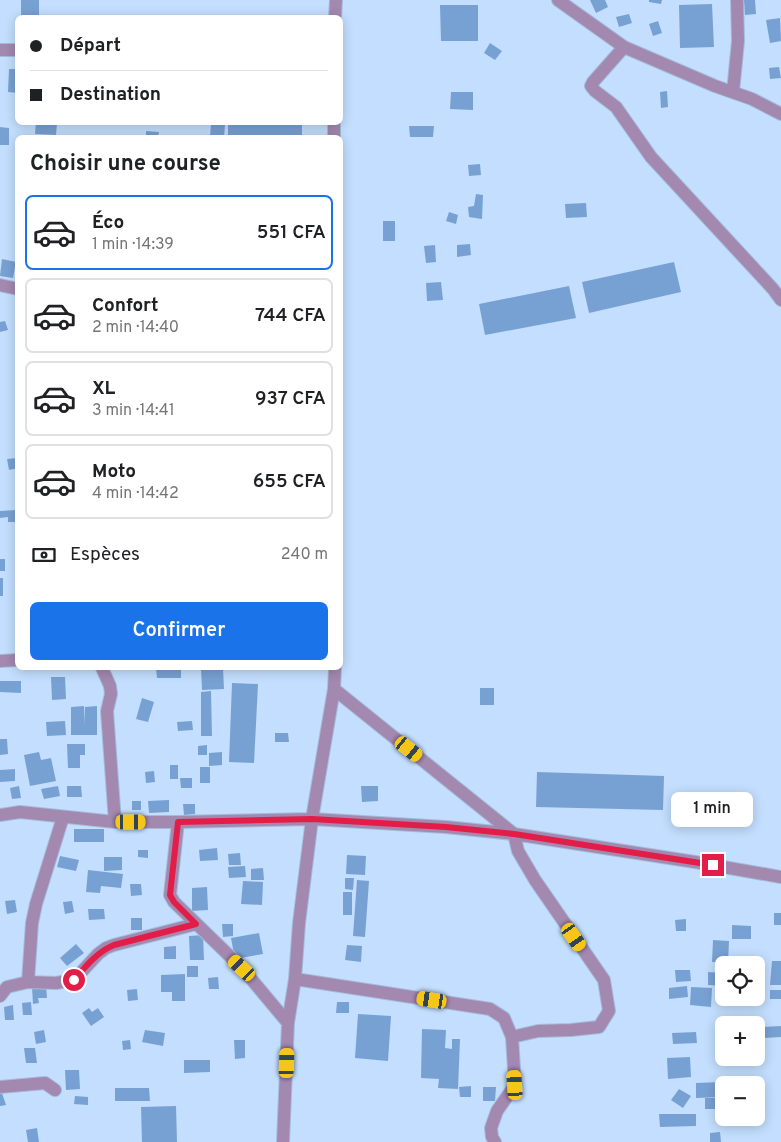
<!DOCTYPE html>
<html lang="fr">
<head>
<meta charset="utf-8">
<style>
	body { margin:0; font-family:Overpass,sans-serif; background:#f6f6f6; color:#202124; height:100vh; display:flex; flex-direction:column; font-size:19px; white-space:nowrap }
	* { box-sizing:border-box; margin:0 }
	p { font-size:16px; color:#757577 }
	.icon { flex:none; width:28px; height:28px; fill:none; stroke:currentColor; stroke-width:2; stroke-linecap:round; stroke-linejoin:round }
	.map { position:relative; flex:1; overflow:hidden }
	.details { position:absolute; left:15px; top:135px; width:328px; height:535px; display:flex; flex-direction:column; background:#fff; border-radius:8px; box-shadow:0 2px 12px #0003 }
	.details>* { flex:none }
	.guide { position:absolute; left:15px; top:15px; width:328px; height:110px; border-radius:8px; box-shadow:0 2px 12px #0003; display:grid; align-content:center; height:110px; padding:0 15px; background:#fff }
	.buttons { position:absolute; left:715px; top:956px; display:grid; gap:10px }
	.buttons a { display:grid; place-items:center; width:50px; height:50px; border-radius:8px; background:#fff; box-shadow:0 2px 12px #0003; font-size:25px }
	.end { position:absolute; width:22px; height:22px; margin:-11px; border:6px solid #e11d48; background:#fff; box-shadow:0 0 0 2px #fff }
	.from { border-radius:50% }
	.bubble { position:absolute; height:35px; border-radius:8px; background:#fff; box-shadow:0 2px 12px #0003; font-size:16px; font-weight:600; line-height:35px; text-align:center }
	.car { position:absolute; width:15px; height:30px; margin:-15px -8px; border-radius:6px; box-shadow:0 0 4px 1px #0007; background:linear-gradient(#f5c518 24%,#345 0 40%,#f5c518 0 76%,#345 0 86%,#f5c518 0) }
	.guide b { display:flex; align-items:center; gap:18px; height:48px; font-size:19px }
	.guide b+b { border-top:1px solid #e0e0e0 }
	.guide i { width:12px; height:12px; background:#202124 }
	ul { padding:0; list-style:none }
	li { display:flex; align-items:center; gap:15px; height:75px; margin:0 10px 8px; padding:0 5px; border:2px solid #e0e0e0; border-radius:8px }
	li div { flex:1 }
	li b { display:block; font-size:19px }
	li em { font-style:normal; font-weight:600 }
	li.current { border-color:#1a73e8 }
	li>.icon { width:45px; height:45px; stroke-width:1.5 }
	h2 { padding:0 15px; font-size:22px; line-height:60px }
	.pay { display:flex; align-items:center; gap:12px; height:55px; padding:0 15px; font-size:19px }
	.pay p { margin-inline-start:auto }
	.button { display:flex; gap:10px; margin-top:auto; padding:10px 15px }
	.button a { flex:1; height:58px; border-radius:8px; background:#1a73e8; color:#fff; font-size:20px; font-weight:600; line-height:58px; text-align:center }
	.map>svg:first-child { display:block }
</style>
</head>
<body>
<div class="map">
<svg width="781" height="1142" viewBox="0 0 781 1142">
	<rect width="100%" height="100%" fill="#c3defe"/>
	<!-- building -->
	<path fill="#78a1d3" d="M21 0H39V18H21Z
		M590 0H605L608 7 596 13Z
		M649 0H662L661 4 649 2Z
		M744 0H755L756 14 745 15Z
		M712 4 714 47 680 48 679 5Z
		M440 5H478V41H441Z
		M629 14 632 23 619 27 616 17Z
		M780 18 781 41 770 43 766 20Z
		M658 21 662 33 653 36 649 24Z
		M490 43 502 51 495 60 484 53Z
		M779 67 781 78 770 79 769 68Z
		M9 69H18V93L8 92Z
		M667 91 668 107 661 108 660 92Z
		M451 92H473V110L450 109Z
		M36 122 57 123 56 135 35 134Z
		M228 122H302V138H228Z
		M211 123 225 124 224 138H210Z
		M409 126H434L433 137H410Z
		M0 127 9 128V145H0Z
		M146 131 159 132 158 138H146Z
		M480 164 481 175 469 176 468 165Z
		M476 194 483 195 482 219 469 217 468 207 474 206Z
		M586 203 587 217 566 218 565 204Z
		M449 212 458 215 456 224 446 221Z
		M383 221H395V241H383Z
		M470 244 471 255 457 257V245Z
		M435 245 436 262 426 263 424 246Z
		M2 259 16 262 13 278 0 276Z
		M674 262 681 292 589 313 582 282Z
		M441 282 443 300 427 301 426 283Z
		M569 286 576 318 485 335 479 304Z
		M5 321 8 330 0 332V322Z
		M18 458V468L9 470 7 459Z
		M17 510 18 522H8V517L0 518V511Z
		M0 559H5V571H0Z
		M0 578H3V596H0Z
		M156 668H181V678H157Z
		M201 668H223L224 689 202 690Z
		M51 677H65L66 699 52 700Z
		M0 681H21V693L0 692Z
		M232 683 258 684 254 763 229 762Z
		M480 688H494V705H480Z
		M211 691 212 736H201V692Z
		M142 698 154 702 148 722 136 719Z
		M84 706 85 725V707L97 706V735H71V707Z
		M65 721 66 735 47 736 46 722Z
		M192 721 193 730 178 731 177 722Z
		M275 733H288L289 742H275Z
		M0 739H7L8 754 0 755Z
		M67 744H85V755H80V768H68Z
		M207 745V755H198V746Z
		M39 752 41 760 51 758 56 781 30 786 24 755Z
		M222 752V765L209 766V753Z
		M170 765H178V779H170Z
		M200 767H210V783H200Z
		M15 769V781L0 782V770Z
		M154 771 155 782 146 783 145 772Z
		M537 772 664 776 663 810 536 807Z
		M180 778H192V788H181Z
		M19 786 21 798 12 799 10 788Z
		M58 786 60 796 44 799 41 789Z
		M67 786H81L82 797H67Z
		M361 786H378V801L362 802Z
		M169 800V812L149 813 148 801Z
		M132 801H141V810H132Z
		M183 804H195V814L184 815Z
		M74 829H104V842H74Z
		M217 848 218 860 200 861 199 850Z
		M138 850H148V858L138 857Z
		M240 853 241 865H229L228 854Z
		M347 855 366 856 365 875 346 874Z
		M60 856 79 860 76 871 57 867Z
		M104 857H122V870L104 871Z
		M245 866 246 877 229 878 228 867Z
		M263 868 264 880H251V869Z
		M88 870 123 874 121 888 101 886 100 893 86 892Z
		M345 878H354L353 890 345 889Z
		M357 880 369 881 365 937 353 936Z
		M243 881 263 882 262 905 241 904Z
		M130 884H141L142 895 131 896Z
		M207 887 208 910 192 911V888Z
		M343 892H352V915H343Z
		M15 900 17 912 7 914 5 901Z
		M72 901 74 912 65 914 63 902Z
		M88 909H104L105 919 89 920Z
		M774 913H781V925H774Z
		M131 918H142V930H131Z
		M686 919V931H676L675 920Z
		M222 924H233V936L223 937Z
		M732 925 751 926V939H732Z
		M259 933 263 954 235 959 231 938Z
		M203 935 204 960H190L189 936Z
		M713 940 729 941 728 963 712 962Z
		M76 944 84 953 67 966 60 958Z
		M347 945 362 946 361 962 345 960Z
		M176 946V959H164V947Z
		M772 961H781V985H770Z
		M187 966H198V977H187Z
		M675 970H690L691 981 676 982Z
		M708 972 724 973V986L708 985Z
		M185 974V1001H172V992H161V975Z
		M218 977 219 989H209L208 978Z
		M46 986 47 998H38L39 1003 33 1004 32 987Z
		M687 986 688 997 669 999V988Z
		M691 987 712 988 711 1007 690 1005Z
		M137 989 138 1000 128 1001 127 990Z
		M770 990H781V999H770Z
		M733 998H754V1004H733Z
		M31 1002 32 1015H23L22 1003Z
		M337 1002H349V1013H336Z
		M13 1005 14 1020H5L4 1007Z
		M89 1008 92 1012 98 1008 104 1017 91 1026 82 1013Z
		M358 1014 391 1016 388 1061 355 1058Z
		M781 1026V1037L763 1038V1027Z
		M422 1029 446 1030 445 1048 452 1049V1039H460L458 1089 438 1088 439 1079 421 1078Z
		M44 1030 46 1042 36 1044 34 1032Z
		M145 1030 165 1033 163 1046 142 1042Z
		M696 1032 697 1043 673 1044 672 1033Z
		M756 1038H761L762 1048H756Z
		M130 1040 131 1049 123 1050 122 1041Z
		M234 1040H245V1058L235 1059Z
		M24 1048H35L37 1063H26Z
		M690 1057 691 1077 668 1079 667 1058Z
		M184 1060H210V1072L184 1073Z
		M65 1070H79L80 1089 66 1090Z
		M721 1082 722 1097 696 1098V1083Z
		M471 1086V1097H460L459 1087Z
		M483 1087H496L495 1101H483Z
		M115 1088H149L150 1101H115Z
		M679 1089 691 1096 683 1108 671 1100Z
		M2 1093 6 1105 0 1106V1094Z
		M75 1096 88 1097V1105L74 1104Z
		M705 1098H720V1109H705Z
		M176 1106 177 1142H142L141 1107Z
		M659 1114H696V1126L660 1127Z
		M727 1118H735V1121H727Z
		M37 1128 39 1142H28L26 1130Z
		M720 1132 721 1142H710V1133Z"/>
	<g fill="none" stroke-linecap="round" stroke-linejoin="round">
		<!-- minor casing -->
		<g stroke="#a4bcd8" stroke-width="14">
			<path id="minor" d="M558 0 624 47 715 86 752 99 781 114
				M335 18 336 0
				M624 47 593 82 591 86 595 91 616 107 651 157 773 289 781 300
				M0 50H18
				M733 92 738 41 737 0
				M334 138V122
				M0 285 18 289
				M0 661 18 660
				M102 668 110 686 111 694 107 711 115 822
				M0 815 20 812 115 822H178L312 819 446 827 514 834 695 862 781 877
				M178 822 170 895 174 902 242 968 288 1023
				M295 979 490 1009 504 1018 512 1037 538 1031 571 1030 599 1027 609 1011 604 980 535 880 518 851 514 834 334 689
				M28 982 32 923 36 904 63 817
				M0 996 7 987 28 982 56 983 74 980 98 954 106 948 114 945 196 924
				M0 1087 45 1083 55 1090
				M283 1142 288 1023 295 979 299 923 312 819 334 689 335 668
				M495 1142 492 1137 491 1128 497 1111 515 1085 512 1037"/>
		</g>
		<!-- minor -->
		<use href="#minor" stroke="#a388b0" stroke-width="12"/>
	</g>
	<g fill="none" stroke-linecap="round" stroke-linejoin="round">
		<!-- route -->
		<path stroke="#e11d48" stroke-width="6" d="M74 980C86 966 97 952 114 945L196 924 174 902 170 895 178 822 312 819 446 827 514 834 713 865"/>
	</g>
</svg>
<div class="buttons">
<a><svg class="icon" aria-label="locate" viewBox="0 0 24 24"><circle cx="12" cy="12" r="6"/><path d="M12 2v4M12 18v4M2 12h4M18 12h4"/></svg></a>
<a>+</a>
<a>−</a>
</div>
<i class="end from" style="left:74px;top:980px"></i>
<i class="end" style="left:713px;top:865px"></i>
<div class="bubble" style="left:671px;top:792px;width:82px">1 min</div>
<i class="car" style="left:409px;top:749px;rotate:129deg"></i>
<i class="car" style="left:131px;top:822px;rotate:90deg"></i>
<i class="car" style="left:574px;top:937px;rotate:145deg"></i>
<i class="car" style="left:242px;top:968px;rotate:313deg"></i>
<i class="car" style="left:432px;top:1000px;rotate:279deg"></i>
<i class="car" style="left:287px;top:1063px;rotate:2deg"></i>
<i class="car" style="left:515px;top:1085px;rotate:356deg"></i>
<div class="guide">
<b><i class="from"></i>Départ</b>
<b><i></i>Destination</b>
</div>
<section class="details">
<h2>Choisir une course</h2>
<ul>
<li class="current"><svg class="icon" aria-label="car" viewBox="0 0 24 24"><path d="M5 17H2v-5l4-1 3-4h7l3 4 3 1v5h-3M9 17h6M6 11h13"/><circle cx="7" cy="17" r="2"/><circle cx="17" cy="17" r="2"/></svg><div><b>Éco</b><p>1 min · 14:39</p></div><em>551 CFA</em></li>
<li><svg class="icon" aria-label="car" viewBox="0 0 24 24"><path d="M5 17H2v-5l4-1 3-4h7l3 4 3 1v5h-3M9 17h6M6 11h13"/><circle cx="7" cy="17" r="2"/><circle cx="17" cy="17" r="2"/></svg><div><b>Confort</b><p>2 min · 14:40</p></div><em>744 CFA</em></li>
<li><svg class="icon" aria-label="car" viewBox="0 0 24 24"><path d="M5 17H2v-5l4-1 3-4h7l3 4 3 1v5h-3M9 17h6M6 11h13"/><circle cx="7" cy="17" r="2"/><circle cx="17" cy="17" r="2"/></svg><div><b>XL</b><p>3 min · 14:41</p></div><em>937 CFA</em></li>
<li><svg class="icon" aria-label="car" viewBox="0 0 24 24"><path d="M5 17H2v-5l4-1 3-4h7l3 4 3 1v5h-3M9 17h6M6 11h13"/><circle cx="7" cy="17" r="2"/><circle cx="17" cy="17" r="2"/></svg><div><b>Moto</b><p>4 min · 14:42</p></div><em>655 CFA</em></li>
</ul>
<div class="pay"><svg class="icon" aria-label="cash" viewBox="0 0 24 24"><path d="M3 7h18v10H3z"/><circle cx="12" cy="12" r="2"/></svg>Espèces<p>240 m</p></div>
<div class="button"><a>Confirmer</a></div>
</section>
</div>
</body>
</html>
